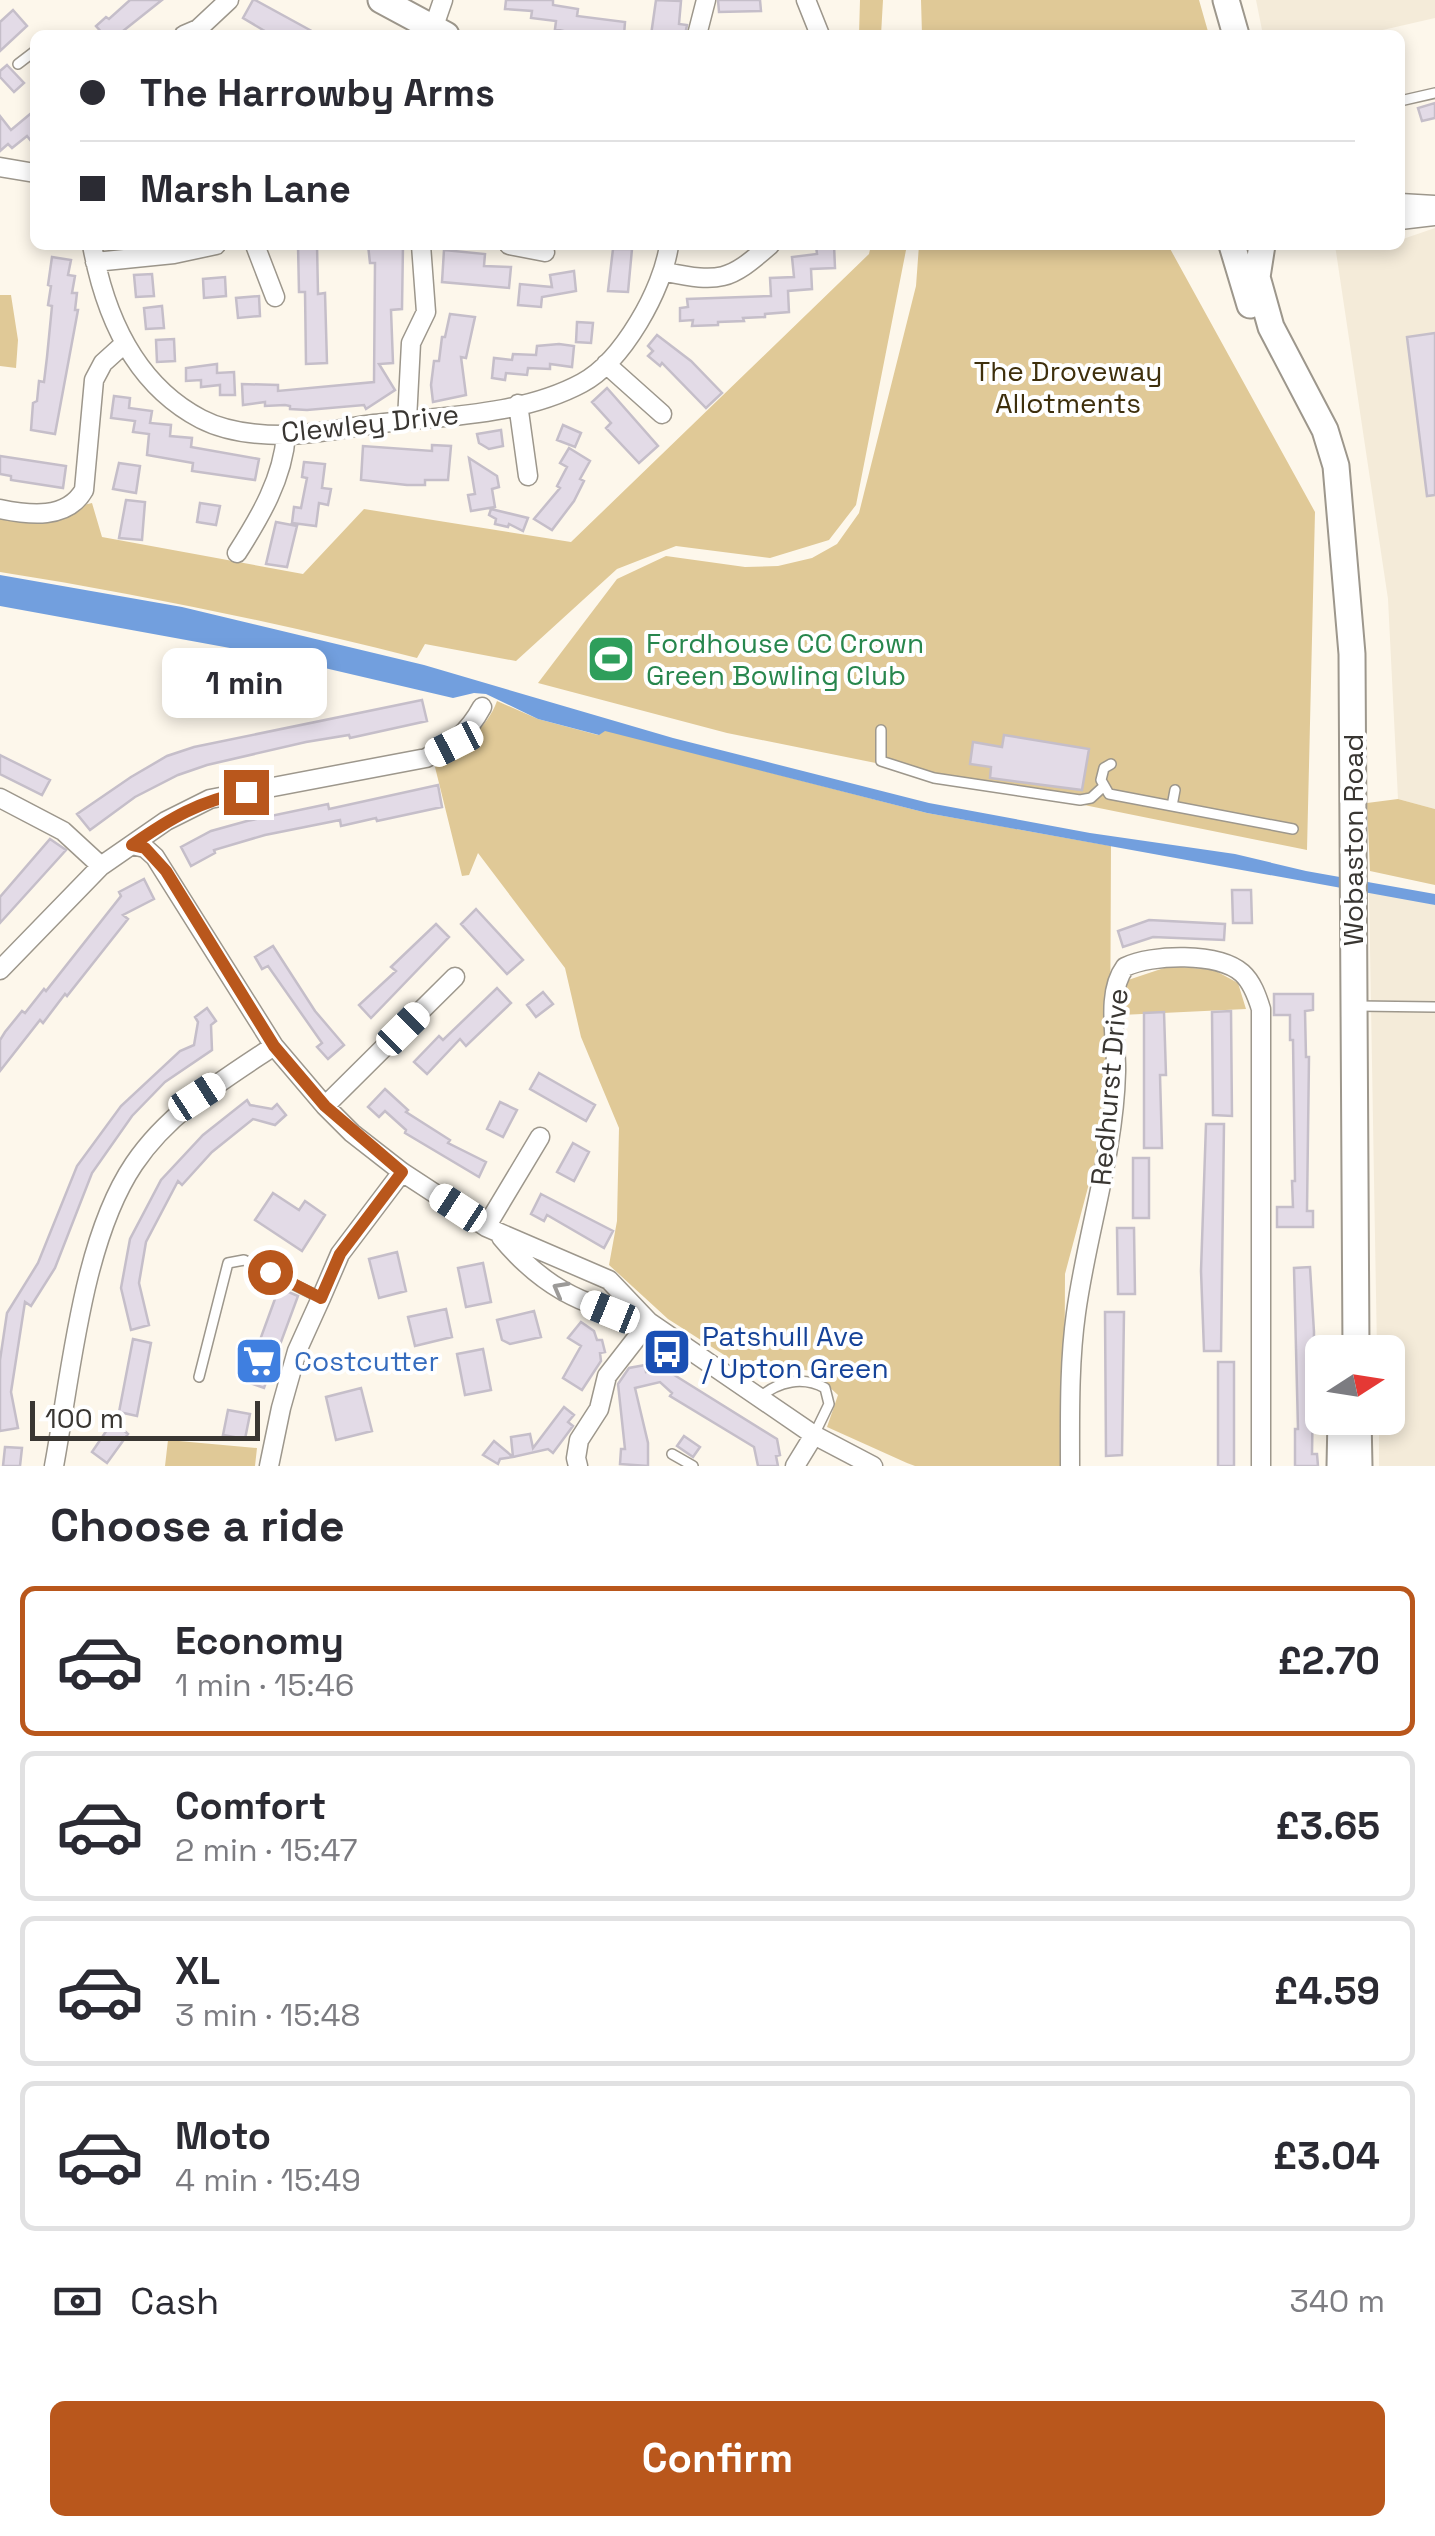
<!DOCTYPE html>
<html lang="en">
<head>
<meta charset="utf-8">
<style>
	body { margin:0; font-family:"Space Grotesk",sans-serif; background:#f7f7f7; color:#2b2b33; height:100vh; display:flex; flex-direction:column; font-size:38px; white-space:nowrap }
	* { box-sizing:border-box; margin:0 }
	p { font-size:32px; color:#7c7c81 }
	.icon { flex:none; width:55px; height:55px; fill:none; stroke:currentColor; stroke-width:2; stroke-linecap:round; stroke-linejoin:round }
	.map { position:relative; height:1466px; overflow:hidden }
	.details { display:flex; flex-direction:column; background:#fff; flex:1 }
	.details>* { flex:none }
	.guide { position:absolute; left:30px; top:30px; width:1375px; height:220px; border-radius:15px; box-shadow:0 5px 15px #0003; display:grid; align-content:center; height:220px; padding:0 50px; background:#fff }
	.needle { width:65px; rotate:78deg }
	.fabs { position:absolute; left:1305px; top:1335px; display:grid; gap:20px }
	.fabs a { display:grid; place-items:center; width:100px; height:100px; border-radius:15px; background:#fff; box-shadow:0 5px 15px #0003; font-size:50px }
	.scale { position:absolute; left:30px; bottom:25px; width:230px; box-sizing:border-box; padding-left:10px; border:5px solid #393632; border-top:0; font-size:28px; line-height:35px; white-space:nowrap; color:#393632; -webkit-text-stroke:8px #fff; paint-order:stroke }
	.end { position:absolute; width:45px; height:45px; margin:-22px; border:12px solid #b9571c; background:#fff; box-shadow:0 0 0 5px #fff }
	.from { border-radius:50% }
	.bubble { position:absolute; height:70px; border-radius:15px; background:#fff; box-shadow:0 5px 15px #0003; font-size:32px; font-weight:600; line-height:70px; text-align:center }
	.car { position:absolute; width:30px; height:60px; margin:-30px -15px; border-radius:12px; box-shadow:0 0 8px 2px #0007; background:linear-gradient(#fff 24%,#345 0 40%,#fff 0 76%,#345 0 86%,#fff 0) }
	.guide b { display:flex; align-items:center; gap:35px; height:95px; font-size:38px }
	.guide b+b { border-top:2px solid #e1e1e2 }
	.guide i { width:25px; height:25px; background:#2b2b33 }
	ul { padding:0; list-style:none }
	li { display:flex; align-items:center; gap:30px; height:150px; margin:0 20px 15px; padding:0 30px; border:5px solid #e1e1e2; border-radius:15px }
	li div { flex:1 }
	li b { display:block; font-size:38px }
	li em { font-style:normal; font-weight:600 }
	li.current { border-color:#b9571c }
	li>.icon { width:90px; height:90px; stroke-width:1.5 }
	h2 { padding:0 50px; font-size:45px; line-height:120px }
	.pay { display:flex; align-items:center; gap:25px; height:110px; padding:0 50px; font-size:38px }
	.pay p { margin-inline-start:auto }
	.action { display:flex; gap:20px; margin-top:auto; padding:20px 50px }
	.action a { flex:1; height:115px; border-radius:15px; background:#b9571c; color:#fff; font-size:40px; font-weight:600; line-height:115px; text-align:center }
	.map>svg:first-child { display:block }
</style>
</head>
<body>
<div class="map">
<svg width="1435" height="1466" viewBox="0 0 1435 1466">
	<rect width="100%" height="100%" fill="#fdf7eb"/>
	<!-- built -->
	<path fill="#f4ebd9" d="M1256 0H1435V18L1361 35H1263Z
		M1435 228V809L1398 799 1388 599 1335 245H1400V240Z
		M1369 890 1435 905V1466H1379V1418H1388V1352H1377Z"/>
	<!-- green -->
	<path fill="#e0c997" d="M860 0H883L881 35H859Z
		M921 0H1199L1209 35H922Z
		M871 245H907L856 505 829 540 770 558 676 546 617 569 516 661 425 644 417 658C279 623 140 594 0 572V514L26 519 92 503 102 537 303 574 364 509 571 542 869 254Z
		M919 245H1168L1315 512 1307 850 727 733 538 683 617 579 666 556 745 567 778 566 812 558 837 544 859 513 916 286Z
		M0 295H11L18 340 16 368 0 366Z
		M497 701 538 719 598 735 605 730 927 813 1111 846 1110 1072 1100 1142 1065 1274 1064 1466H915L907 1463 827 1427 838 1395 812 1371 781 1367H743L668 1319 609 1265 617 1221 619 1128 581 1037 565 968 478 853 469 875 462 876 435 767C459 748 486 731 497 701Z
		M1398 799 1435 809V885L1370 871 1367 803Z
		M1170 966 1214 970 1238 983 1246 1009 1121 1015 1128 980Z
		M168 1440 257 1448 255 1466H165Z"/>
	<!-- water -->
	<path fill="#729fde" d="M0 575 182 607 424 665 673 738 929 803 1090 833 1235 854 1306 871 1435 894V905L927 813 605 731 599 735 538 719 486 694 474 693 453 698 269 655 0 606Z"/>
	<!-- building -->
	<path fill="#e3dbe7" stroke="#c5bec9" stroke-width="2.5" d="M130 0H162L118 35H104L96 26 106 17 109 19Z
		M253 0H255L319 35H272L263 30 243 18Z
		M506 0H553V5L578 9 577 16 625 22 624 35H580L555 29 556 21 531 18 532 11 505 9Z
		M656 0 681 1 679 24 687 25 685 35H651Z
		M718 0H760L761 11 719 12Z
		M13 10 27 26 0 51V22Z
		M7 65 24 83 14 92 0 77V71Z
		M1435 103V118L1422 121 1418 108Z
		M35 110V146L27 136 12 148 8 144 0 151V116L11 130Z
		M298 245H317L318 294 325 293 327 363 306 364 305 292H299Z
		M368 245H403L402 309 391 310 393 363 379 364 395 390 366 409 364 405 307 410 290 409V406L285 405 265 406V402L243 405 242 384 278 385V391L374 382 375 263H370Z
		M816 245H834L835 268 811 269 812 289 788 291 789 312 765 314V317L743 318 744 321 718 322V325L692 326 693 320 680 321V308L688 307 687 299 771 296 770 278 794 277 792 257 817 254Z
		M613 249H632L628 292 608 291Z
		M444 250 485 254 484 266 511 267 509 288 442 282Z
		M52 257 71 260 68 275 75 276 72 293H77L75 310H78L55 434 31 430 33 403 37 401 39 381 44 382 47 357 52 306 48 305 51 286 48 285Z
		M574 271 576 291 542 297 541 307 518 305 520 284 552 287 550 275Z
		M152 274 154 296 136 297 134 275Z
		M225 277 226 296 204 298 203 279Z
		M259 296 260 316 238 318 236 298Z
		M162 306 164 328 146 329 144 308Z
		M450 314 475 317 466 358 461 357 466 395 433 402 431 385 434 361H439L442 337H445Z
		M577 322 593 323 591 343 576 342Z
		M1435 333V495L1427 496 1407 337Z
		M657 335 691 361 722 393 706 408 662 363 660 366 648 356 653 351 648 346Z
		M174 339 175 361 157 362 156 340Z
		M559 344 574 346 572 367 550 364V369L528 368 527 375 506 373 505 380 492 378 494 358 512 360 513 354 536 355 537 346Z
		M217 364V373L234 372 235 395H220V385L201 387V380L186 381V368Z
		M607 388 658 446 639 463 606 428 611 423 592 402Z
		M114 396 130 398 129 408 152 411 150 423 171 425 170 436 192 438 191 447 259 459 255 480 192 471 193 463 147 455 149 434 133 432 135 421 111 418Z
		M563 425 581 433 575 447 557 440Z
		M501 430 503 446 489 449 479 443 477 434Z
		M432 445 451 446 448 480H425V485H407L361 480 363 446 432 451Z
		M569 448 590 461 580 479 584 481 574 501 552 530 534 519 560 488 557 486 567 467 560 463Z
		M0 456 66 466 63 488 11 480V476L0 474Z
		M469 458 497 476 499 487 492 489 495 507 471 511 468 495 475 494Z
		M304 462 325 464 322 488 331 489 328 505 319 503 316 526 292 523 294 507 301 508 307 478 302 477Z
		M119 463 140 466 136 493 113 489Z
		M126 500 145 502 142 540 119 538Z
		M200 503 220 506 216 525 197 522Z
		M491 509 528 518 523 531 509 524 508 527 495 524 496 519 489 515Z
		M276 522 297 526 287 567 266 564Z
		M422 700 427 721 350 738 349 735 306 742 207 765 178 775 135 797 90 830 77 814 131 777 167 756 194 747Z
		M1004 735 1089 749 1082 790 990 778 991 767 970 764 973 742 1002 747Z
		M0 755 50 780 42 795 0 774Z
		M438 785 442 807 377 821 376 818 341 826 340 820 265 835 214 850 215 853 191 866 181 847 211 831 247 821 328 804 329 809Z
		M50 839 66 850 0 923V897Z
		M144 879 154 899 123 915 128 919 67 996 65 994 43 1023 40 1020 0 1071V1040L5 1032 22 1011 25 1013 44 989 46 991 121 896 119 892Z
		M1232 890H1251L1252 923H1233Z
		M476 909 523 960 507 974 461 924Z
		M1149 920 1225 924 1224 940 1153 937 1123 947 1118 931Z
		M436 924 449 937 371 1018 359 1005 396 971 391 967Z
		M273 946 315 1011 344 1045 328 1059 317 1047 322 1043 268 966 262 969 255 957Z
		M497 988 511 1003 466 1046 460 1039 427 1074 414 1062 439 1036 443 1040Z
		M543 992 553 1004 536 1017 527 1005Z
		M1274 994H1313V1010L1305 1011 1306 1057H1309L1307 1211H1313V1227H1277V1207H1293L1292 1181H1295L1293 1040H1290V1015H1274Z
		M207 1008 216 1021 211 1025 212 1050 165 1082 132 1116 92 1173 55 1268 31 1306 25 1302 11 1392 18 1428 0 1431V1360L7 1313 38 1263 77 1166 121 1106 180 1051 194 1045 198 1022 195 1017Z
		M1231 1011 1232 1116 1213 1115 1212 1012Z
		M1164 1012 1166 1075H1160L1162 1148H1144V1013Z
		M539 1073 595 1105 586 1121 530 1089Z
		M385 1089 408 1110 406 1112 450 1140 448 1143 486 1162 479 1177 405 1133 406 1130 385 1111 379 1117 368 1107Z
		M247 1100 250 1105 272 1109 277 1104 286 1115 275 1125 253 1119 212 1152 182 1185 178 1181 146 1242 139 1283 149 1325 131 1330 121 1288 130 1239 161 1180 203 1135Z
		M500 1102 517 1110 503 1137 487 1129Z
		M1206 1124H1224L1221 1351H1204L1201 1271Z
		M573 1143 589 1152 574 1181 557 1172Z
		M1133 1158H1149V1218H1133Z
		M273 1193 299 1210 305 1201 325 1215 302 1251 255 1220Z
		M541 1194 613 1231 604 1248 547 1215 544 1221 531 1214Z
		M1117 1228H1134L1135 1294H1118Z
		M397 1252 406 1291 379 1298 369 1259Z
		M483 1263 491 1302 466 1307 458 1268Z
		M1310 1267 1314 1332 1312 1454H1317L1318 1466H1295V1429H1298L1294 1268Z
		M279 1288 298 1296 264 1388 245 1381Z
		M446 1309 452 1337 415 1346 408 1317Z
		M534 1311 541 1337 510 1344 502 1340 497 1320Z
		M1105 1312H1124L1122 1455 1106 1456Z
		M581 1322 594 1331 597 1340H602L605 1352 600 1353 601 1361 582 1390 563 1378 581 1346 568 1338Z
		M133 1339 151 1343 137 1416 119 1412Z
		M483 1349 491 1390 465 1395 457 1354Z
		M1218 1362H1234V1466H1218Z
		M645 1365 646 1372 663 1368 777 1439 780 1455 776 1456 778 1466H758L754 1447 670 1396 672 1393 660 1382 635 1388 648 1443V1466L620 1464 621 1449H625L618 1384 629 1368Z
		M361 1388 372 1431 336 1440 326 1397Z
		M564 1407 574 1415 568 1422 573 1426 553 1453 548 1449 513 1457 511 1437 530 1434 533 1448Z
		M228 1410 250 1414 245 1439 223 1435Z
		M113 1421 128 1434 107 1463 92 1452Z
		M684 1436 700 1447 693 1457 677 1446Z
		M494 1441 513 1457 500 1459 498 1464 483 1455Z
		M5 1447 22 1448 20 1466H3Z"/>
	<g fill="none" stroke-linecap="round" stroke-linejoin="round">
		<!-- lane casing -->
		<g stroke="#9d978c" stroke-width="12">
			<path id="lane" d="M18 64 35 51
				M1400 101 1435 93
				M881 730V761L934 778 1080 800 1091 798 1103 787
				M1111 764 1104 768 1101 780 1109 794 1293 829
				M1172 806 1175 790
				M1358 1006 1435 1007
				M199 1377 228 1263 244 1260 321 1298
				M760 1397C779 1381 803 1376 825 1388L829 1404 814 1435
				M672 1454 693 1466"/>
		</g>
		<!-- street casing -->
		<g stroke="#9d978c" stroke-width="21">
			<path id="street" d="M806 0 820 35
				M433 29 443 0
				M184 35 198 29 229 0
				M697 35 706 0
				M0 167 35 173
				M1400 203 1435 205
				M1400 220 1435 216
				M92 245C105 316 134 384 201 419 226 432 256 435 283 435 313 435 344 428 374 424 441 416 521 416 582 383 623 361 663 289 669 245
				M255 245 275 297
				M509 245 545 252
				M95 262 174 254 216 245
				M666 272C720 283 729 281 770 245
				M606 364 662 414
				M518 404 528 476
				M407 420 411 343 426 312 421 245
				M0 509C29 515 67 520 84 490L94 380 103 363 124 344
				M237 553C260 517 283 478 286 435
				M0 798 63 831 101 866
				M132 845 145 848 155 857 274 1046 325 1106 352 1133 402 1172 486 1227 609 1280 649 1322 814 1435 873 1466
				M0 970 101 866 166 821 210 799 426 758C452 745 468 733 482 707
				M325 1106 455 977
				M486 1227 540 1137
				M501 1237C538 1282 582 1309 640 1315
				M54 1466C71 1375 82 1241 134 1164 169 1112 223 1080 274 1046
				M269 1466 281 1408 297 1351 321 1298 340 1254 402 1172
				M578 1466 576 1458 579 1440 599 1409 607 1376 649 1322
				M795 1466 814 1435
				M1070 1466C1070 1415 1069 1363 1076 1313 1087 1232 1114 1154 1116 1072 1117 1040 1105 994 1125 967 1152 954 1218 952 1242 973 1252 982 1257 996 1261 1009V1466"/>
		</g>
		<!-- secondary casing -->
		<g stroke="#9d978c" stroke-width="29">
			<path id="secondary" d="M381 0 446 35
				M1226 0 1236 35
				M1232 245 1250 305
				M1262 245 1257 277 1271 327 1325 430 1336 466 1352 654 1356 1352
				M1358 1418 1359 1466
				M1340 1466 1341 1418"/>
		</g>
		<!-- lane -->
		<use href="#lane" stroke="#fff" stroke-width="9"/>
		<!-- street -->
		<use href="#street" stroke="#fff" stroke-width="18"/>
		<!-- secondary -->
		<use href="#secondary" stroke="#fff" stroke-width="25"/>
	</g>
	<!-- one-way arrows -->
	<defs><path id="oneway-chevron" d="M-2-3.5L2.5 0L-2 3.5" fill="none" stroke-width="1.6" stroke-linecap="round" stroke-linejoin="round" transform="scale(2.5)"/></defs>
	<use stroke="#9c9a98" href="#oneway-chevron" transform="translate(560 1289) rotate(-151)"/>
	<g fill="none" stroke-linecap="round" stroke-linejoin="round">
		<!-- route -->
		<path stroke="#b9571c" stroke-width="12" d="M246 792C199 801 171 818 132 845L145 848 166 871 274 1046 325 1106 402 1172 340 1254 321 1298 270 1272"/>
	</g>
	<!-- icons -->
	<defs>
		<g id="stadium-square" transform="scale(2.5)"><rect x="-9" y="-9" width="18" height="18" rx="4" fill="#2e9e5b" stroke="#fff"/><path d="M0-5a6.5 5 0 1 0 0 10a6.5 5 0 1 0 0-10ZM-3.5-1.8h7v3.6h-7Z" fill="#fff"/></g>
		<g id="bus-square" transform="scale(2.5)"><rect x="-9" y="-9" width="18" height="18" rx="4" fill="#1a4fb4" stroke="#fff"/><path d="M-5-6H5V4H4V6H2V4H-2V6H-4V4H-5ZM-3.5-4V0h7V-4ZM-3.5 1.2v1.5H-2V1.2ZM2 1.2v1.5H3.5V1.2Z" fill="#fff"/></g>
		<g id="supermarket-square" transform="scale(2.5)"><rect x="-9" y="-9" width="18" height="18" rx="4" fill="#3f7fe0" stroke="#fff"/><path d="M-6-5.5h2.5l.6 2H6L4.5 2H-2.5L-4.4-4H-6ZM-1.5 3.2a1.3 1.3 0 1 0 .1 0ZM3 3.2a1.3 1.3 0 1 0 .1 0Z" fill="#fff"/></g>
	</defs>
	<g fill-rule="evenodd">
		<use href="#stadium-square" x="611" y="659"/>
		<use href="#bus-square" x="667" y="1352"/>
		<use href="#supermarket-square" x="259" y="1361"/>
	</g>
	<g text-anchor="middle" stroke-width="8" stroke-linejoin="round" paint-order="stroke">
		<!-- park labels -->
		<g font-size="28" fill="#3e2f0c" stroke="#fff">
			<text x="1068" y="381">The Droveway<tspan x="1068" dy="32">Allotments</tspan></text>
		</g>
		<!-- street labels -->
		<g font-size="28" fill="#393632" stroke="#fff">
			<text transform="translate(370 423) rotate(-6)" y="10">Clewley Drive</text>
			<text transform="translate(1353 840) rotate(-90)" y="10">Wobaston Road</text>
			<text transform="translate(1109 1087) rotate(-85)" y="10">Redhurst Drive</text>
		</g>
		<!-- leisure labels -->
		<g font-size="28" fill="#27864d" stroke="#fff" text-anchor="start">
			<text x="646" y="653">Fordhouse CC Crown<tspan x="646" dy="32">Green Bowling Club</tspan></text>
		</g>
		<!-- transit labels -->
		<g font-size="28" fill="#164399" stroke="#fff" text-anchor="start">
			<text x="702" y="1346">Patshull Ave<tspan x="702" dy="32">/ Upton Green</tspan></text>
		</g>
		<!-- shop labels -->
		<g font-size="28" fill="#366cbe" stroke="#fff" text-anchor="start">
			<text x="294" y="1371">Costcutter</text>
		</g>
	</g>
</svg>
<div class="fabs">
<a><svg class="needle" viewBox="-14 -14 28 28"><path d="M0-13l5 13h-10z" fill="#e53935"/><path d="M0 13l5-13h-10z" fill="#7c7c81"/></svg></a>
</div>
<div class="scale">100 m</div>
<i class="end from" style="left:270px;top:1272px"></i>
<i class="end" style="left:246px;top:792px"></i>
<div class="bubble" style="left:162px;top:648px;width:165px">1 min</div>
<i class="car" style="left:454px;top:744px;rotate:243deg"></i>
<i class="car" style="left:403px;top:1029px;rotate:45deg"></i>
<i class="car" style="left:197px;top:1097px;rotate:57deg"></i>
<i class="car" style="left:458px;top:1208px;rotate:303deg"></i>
<i class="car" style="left:610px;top:1312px;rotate:292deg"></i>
<div class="guide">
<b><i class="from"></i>The Harrowby Arms</b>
<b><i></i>Marsh Lane</b>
</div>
</div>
<section class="details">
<h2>Choose a ride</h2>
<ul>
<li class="current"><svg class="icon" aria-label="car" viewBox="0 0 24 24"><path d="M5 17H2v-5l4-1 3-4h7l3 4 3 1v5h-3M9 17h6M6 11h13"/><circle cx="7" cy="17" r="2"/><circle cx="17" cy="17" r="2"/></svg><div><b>Economy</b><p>1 min · 15:46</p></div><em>£2.70</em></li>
<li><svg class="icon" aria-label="car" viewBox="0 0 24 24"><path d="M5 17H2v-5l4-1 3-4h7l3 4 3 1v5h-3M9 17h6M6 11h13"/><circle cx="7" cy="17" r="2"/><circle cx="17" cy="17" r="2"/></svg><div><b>Comfort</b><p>2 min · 15:47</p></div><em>£3.65</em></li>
<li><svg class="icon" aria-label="car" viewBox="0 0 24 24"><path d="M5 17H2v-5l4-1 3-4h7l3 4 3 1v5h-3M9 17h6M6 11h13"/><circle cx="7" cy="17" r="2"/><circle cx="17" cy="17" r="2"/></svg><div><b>XL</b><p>3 min · 15:48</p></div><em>£4.59</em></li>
<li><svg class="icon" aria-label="car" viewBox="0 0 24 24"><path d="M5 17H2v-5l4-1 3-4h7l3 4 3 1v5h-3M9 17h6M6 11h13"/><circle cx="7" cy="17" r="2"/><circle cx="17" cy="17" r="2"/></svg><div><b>Moto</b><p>4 min · 15:49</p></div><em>£3.04</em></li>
</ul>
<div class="pay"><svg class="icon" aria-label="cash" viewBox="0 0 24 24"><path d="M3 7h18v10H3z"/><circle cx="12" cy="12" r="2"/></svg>Cash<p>340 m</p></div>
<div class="action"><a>Confirm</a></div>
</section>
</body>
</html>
